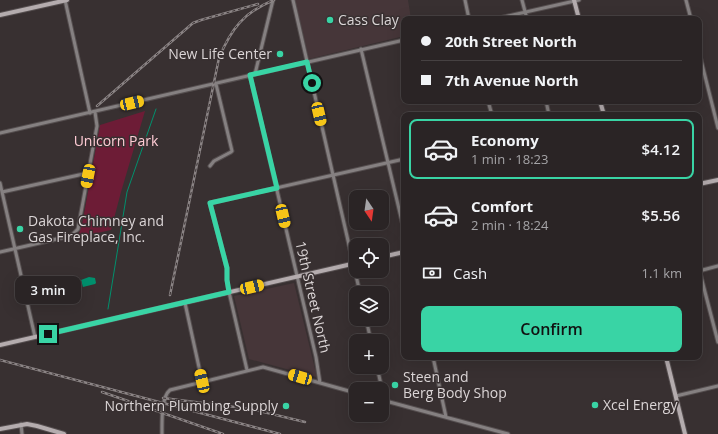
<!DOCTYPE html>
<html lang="en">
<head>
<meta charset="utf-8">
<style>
	body { margin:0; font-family:"Open Sans",sans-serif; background:#363032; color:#f1f3f6; height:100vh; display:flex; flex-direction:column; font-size:15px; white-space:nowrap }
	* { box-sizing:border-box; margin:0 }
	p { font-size:13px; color:#a5a4a7 }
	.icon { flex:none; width:22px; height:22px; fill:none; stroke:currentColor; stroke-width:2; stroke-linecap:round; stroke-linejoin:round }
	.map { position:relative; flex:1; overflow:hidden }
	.details { position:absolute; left:401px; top:112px; width:301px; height:248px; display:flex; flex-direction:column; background:#2a2425; border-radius:8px; box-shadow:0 4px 16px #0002,0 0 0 1px #464142 }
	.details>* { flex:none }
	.guide { position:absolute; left:401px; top:16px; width:301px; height:88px; border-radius:8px; box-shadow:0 4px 16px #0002,0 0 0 1px #464142; display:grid; align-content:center; height:88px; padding:0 20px; background:#2a2425 }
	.needle { width:26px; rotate:167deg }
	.fabs { position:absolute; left:349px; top:190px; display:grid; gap:8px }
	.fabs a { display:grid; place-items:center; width:40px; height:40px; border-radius:8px; background:#2a2425; box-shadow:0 4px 16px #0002,0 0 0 1px #464142; font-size:20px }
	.end { position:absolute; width:18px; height:18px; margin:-9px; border:5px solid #39d4a5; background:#111; box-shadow:0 0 0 2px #111 }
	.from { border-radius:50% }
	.bubble { position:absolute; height:28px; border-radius:8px; background:#2a2425; box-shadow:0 4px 16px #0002,0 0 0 1px #464142; font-size:13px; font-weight:600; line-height:28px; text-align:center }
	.car { position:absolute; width:12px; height:24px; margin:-12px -6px; border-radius:5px; box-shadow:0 0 3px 1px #0007; background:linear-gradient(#f5c518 24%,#345 0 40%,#f5c518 0 76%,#345 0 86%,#f5c518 0) }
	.guide b { display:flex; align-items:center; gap:14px; height:38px; font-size:15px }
	.guide b+b { border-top:1px solid #464142 }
	.guide i { width:10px; height:10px; background:#f1f3f6 }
	ul { padding:7px 0 0; list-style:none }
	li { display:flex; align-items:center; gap:12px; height:60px; margin:0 8px 6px; padding:0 12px; border:2px solid transparent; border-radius:8px }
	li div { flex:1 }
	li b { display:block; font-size:15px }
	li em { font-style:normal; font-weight:600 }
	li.selected { border-color:#39d4a5 }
	li>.icon { width:36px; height:36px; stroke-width:1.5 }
	.pay { display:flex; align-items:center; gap:10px; height:44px; padding:0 20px; font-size:15px }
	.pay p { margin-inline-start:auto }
	.button { display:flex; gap:8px; margin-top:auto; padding:8px 20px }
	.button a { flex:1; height:46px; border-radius:8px; background:#39d4a5; color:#111; font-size:16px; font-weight:600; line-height:46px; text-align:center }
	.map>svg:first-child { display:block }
</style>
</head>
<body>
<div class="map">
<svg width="718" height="434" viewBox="0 0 718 434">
	<rect width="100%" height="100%" fill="#383031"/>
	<!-- built -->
	<path fill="#463639" d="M295 0H408L411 19H404V36L309 59Z
		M294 283 316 373V377L249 359 234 296Z"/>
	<!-- green -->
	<path fill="#6d1c36" d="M145 111 121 192 111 230 79 237 78 236 82 225 100 125Z"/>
	<!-- water -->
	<path fill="#01906d" d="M89 277 95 278 96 283 95 284 83 287 81 280Z"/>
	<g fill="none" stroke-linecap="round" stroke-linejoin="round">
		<!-- stream -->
		<path stroke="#01906d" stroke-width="1" d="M108 309 127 192 156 109"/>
		<!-- street casing -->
		<g stroke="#554e4f" stroke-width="5">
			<path id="street" d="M65 0 90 113
				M293 0 360 293
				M465 0 469 19
				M522 0 527 19
				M686 0 691 19
				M495 19 579 0
				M361 49 404 230
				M699 52 718 128
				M255 74 273 0
				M250 75 316 357 320 383
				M488 101 492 115
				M546 101 549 115
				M594 115 603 113
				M0 133 404 40
				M210 166 214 161 231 152 232 151 216 84
				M0 183 35 337
				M2 192 88 173
				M0 252 70 236 74 233 78 229 97 126 95 112
				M699 269 718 342
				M699 271 718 266
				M185 303 202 381
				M366 319 371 341
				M433 357 446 417
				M377 367 382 389
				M247 370 229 292 227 280V268L210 203 404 159
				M382 390 384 400
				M676 396 718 386
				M382 400 508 434
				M21 424 22 434
				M162 434C162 422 161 397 170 390L263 367 356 393"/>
		</g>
		<!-- secondary casing -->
		<g stroke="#554e4f" stroke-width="6">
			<path id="secondary" d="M574 0 579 19
				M0 15 67 0
				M600 101 604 115
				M699 184 718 180
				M382 257 404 252
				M0 345 356 263
				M666 357 685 434
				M0 429 27 424 37 426 64 434"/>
		</g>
		<!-- street -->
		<use href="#street" stroke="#858081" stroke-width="3"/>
		<!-- secondary -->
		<use href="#secondary" stroke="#b4acae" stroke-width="4"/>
		<!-- rail casing -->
		<g stroke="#8b8485" stroke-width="2.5">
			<path id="rail" d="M97 106 193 23 201 20 258 4
				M170 295 219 58C231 29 244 12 274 0
				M0 360 280 434
				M102 392 223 434
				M163 398 251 409 305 422"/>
		</g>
		<!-- rail -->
		<use href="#rail" stroke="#383031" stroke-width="1" stroke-dasharray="3" stroke-linecap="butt"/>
	</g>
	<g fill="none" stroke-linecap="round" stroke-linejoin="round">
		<!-- route -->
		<path stroke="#39d4a5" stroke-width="5" d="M48 334 229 292 227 280V268L210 203 277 188 250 75 307 62 312 83"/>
	</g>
	<!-- markers -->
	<g fill="#39d4a5" stroke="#383031" stroke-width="1.5">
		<circle cx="330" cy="20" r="4"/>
		<circle cx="280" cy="54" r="4"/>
		<circle cx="20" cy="229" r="4"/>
		<circle cx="395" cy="385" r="4"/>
		<circle cx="595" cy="405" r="4"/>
		<circle cx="286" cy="406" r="4"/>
	</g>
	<g text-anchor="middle" stroke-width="3" stroke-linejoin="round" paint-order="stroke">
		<!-- poi labels -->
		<g font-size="14" fill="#dbd5d6" stroke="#383031" text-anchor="start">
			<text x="338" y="25">Cass Clay</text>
			<text x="272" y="59" text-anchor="end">New Life Center</text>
			<text x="28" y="226">Dakota Chimney and<tspan x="28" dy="16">Gas Fireplace, Inc.</tspan></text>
			<text x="403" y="382">Steen and<tspan x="403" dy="16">Berg Body Shop</tspan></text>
			<text x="603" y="410">Xcel Energy</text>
			<text x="278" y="411" text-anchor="end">Northern Plumbing Supply</text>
		</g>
		<!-- park labels -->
		<g font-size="14" fill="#ffccd5" stroke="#383031">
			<text x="116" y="146">Unicorn Park</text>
		</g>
		<!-- street labels -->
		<g font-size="14" fill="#dbd5d6" stroke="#383031">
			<text transform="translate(313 297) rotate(77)" y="5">19th Street North</text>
		</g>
	</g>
</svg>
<div class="fabs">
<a><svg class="needle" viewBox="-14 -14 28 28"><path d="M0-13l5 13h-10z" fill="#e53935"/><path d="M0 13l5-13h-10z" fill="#a5a4a7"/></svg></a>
<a><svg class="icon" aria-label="locate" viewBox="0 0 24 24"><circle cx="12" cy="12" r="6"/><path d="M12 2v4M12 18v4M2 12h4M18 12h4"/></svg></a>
<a><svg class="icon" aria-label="layers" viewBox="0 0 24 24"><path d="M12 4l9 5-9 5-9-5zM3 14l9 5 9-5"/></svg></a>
<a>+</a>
<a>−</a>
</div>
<i class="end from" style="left:312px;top:83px"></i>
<i class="end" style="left:48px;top:334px"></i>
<div class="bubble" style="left:15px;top:276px;width:66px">3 min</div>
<i class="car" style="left:132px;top:103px;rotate:77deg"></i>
<i class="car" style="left:319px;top:114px;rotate:167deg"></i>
<i class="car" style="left:88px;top:176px;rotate:191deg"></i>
<i class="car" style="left:283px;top:216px;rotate:167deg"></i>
<i class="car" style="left:252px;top:287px;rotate:77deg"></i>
<i class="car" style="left:300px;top:377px;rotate:286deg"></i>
<i class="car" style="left:202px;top:381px;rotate:347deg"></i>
<div class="guide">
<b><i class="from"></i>20th Street North</b>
<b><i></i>7th Avenue North</b>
</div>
<section class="details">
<ul>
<li class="selected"><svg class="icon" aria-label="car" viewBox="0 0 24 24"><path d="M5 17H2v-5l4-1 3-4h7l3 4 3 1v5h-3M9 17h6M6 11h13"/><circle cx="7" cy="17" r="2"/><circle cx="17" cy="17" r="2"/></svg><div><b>Economy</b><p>1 min · 18:23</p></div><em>$4.12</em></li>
<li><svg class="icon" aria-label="car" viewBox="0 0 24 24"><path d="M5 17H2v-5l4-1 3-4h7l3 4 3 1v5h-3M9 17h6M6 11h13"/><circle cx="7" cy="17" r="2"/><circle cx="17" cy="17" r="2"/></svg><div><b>Comfort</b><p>2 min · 18:24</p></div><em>$5.56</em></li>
</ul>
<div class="pay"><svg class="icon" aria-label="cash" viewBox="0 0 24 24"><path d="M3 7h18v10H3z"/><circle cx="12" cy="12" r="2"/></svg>Cash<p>1.1 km</p></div>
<div class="button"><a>Confirm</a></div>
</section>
</div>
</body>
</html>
